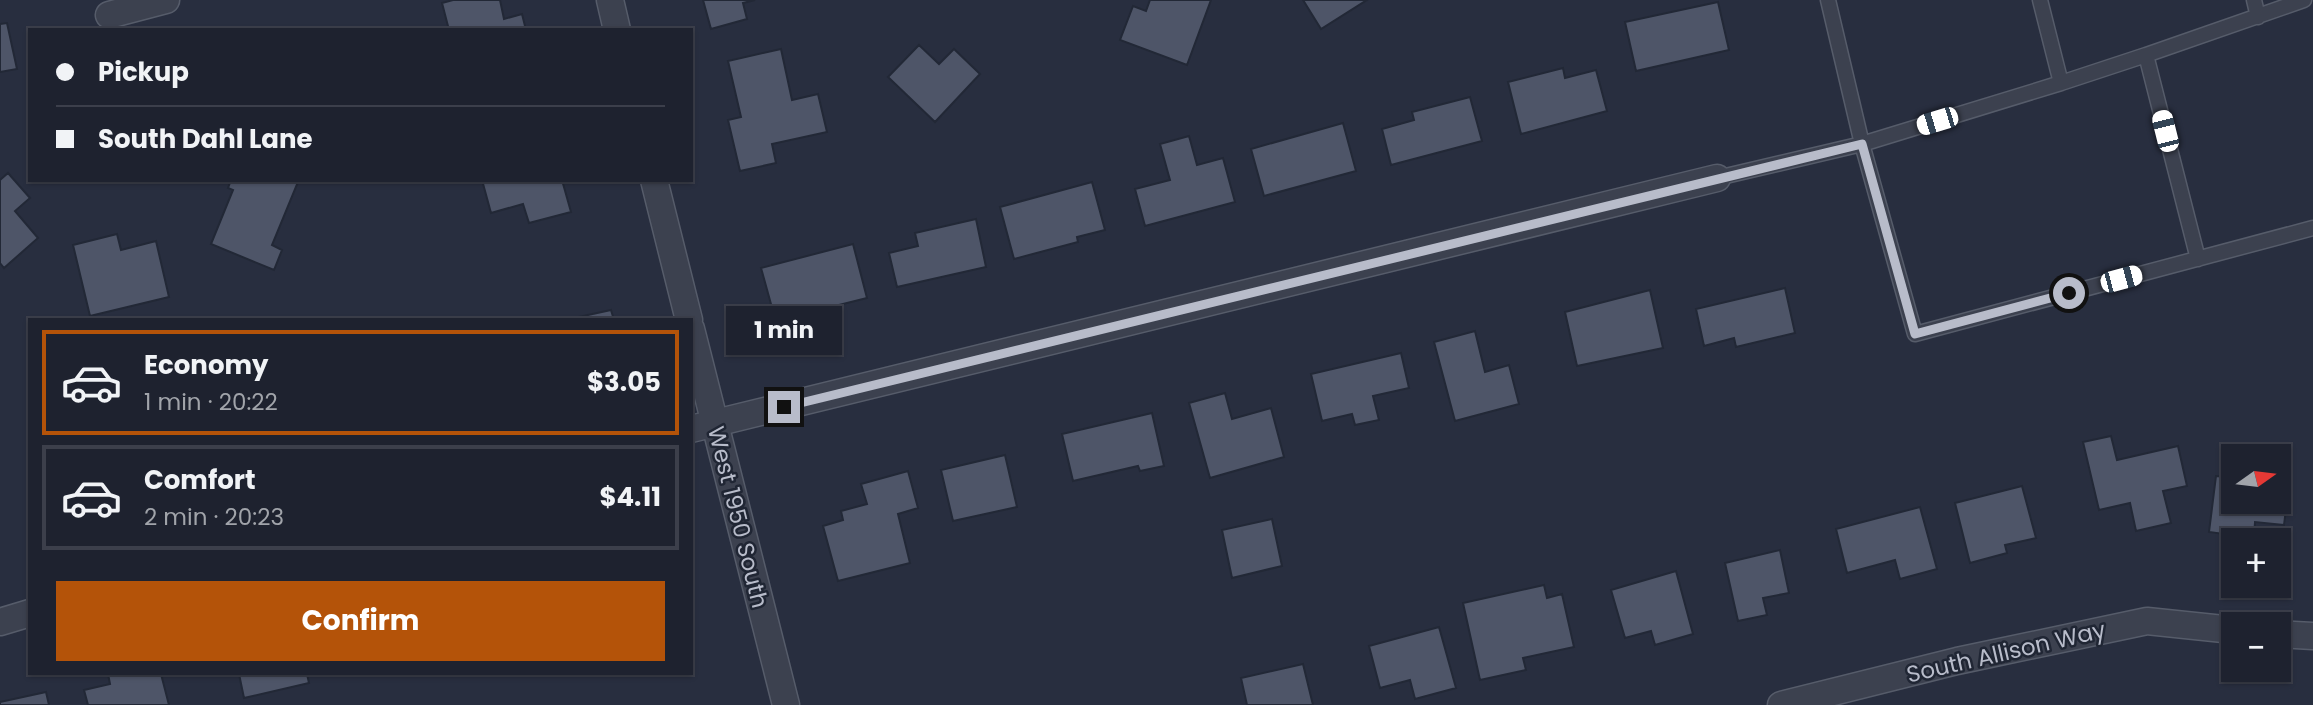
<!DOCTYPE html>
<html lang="en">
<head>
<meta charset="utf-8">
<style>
	body { margin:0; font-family:Poppins,sans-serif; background:#262a37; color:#f1f3f6; height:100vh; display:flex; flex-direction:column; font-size:26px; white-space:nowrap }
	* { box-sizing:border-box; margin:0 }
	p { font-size:23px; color:#a1a4aa }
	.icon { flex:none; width:38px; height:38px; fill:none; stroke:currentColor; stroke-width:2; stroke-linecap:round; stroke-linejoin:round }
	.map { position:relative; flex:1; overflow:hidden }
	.side { position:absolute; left:28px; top:318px; width:665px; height:357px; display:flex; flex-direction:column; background:#1e222f; border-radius:0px; box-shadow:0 2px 5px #0004,0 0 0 2px #3c3f4b }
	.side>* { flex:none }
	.hud { position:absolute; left:28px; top:28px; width:665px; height:154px; border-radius:0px; box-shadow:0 2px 5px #0004,0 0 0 2px #3c3f4b; display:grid; align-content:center; height:154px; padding:0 28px; background:#1e222f }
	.needle { width:46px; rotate:76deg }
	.tools { position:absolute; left:2221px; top:444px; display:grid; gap:14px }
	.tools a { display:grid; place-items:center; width:70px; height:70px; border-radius:0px; background:#1e222f; box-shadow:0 2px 5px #0004,0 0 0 2px #3c3f4b; font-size:35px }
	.end { position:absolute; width:32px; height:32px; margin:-16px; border:9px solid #b8bcca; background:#111; box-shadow:0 0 0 4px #111 }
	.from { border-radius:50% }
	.bubble { position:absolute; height:49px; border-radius:0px; background:#1e222f; box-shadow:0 2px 5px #0004,0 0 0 2px #3c3f4b; font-size:23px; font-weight:700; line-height:49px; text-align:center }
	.car { position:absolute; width:21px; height:42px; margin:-21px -10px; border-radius:9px; box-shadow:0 0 5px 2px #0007; background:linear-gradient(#fff 24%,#345 0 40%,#fff 0 76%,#345 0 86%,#fff 0) }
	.hud b { display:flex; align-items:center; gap:24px; height:66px; font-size:26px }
	.hud b+b { border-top:2px solid #3c3f4b }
	.hud i { width:18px; height:18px; background:#f1f3f6 }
	ul { padding:12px 0 0; list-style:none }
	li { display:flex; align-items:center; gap:21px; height:105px; margin:0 14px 10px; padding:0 14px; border:4px solid #3c3f4b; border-radius:0px }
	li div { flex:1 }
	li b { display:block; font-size:26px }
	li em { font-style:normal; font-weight:700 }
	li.selected { border-color:#b45309 }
	li>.icon { width:63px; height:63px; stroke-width:1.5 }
	.cta { display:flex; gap:14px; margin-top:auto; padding:14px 28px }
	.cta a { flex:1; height:80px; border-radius:0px; background:#b45309; color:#fff; font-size:28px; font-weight:700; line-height:80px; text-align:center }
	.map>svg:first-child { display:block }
</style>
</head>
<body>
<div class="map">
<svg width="2313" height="705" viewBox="0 0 2313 705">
	<rect width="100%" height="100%" fill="#282e3f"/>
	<!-- building -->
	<path fill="#4e5568" stroke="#222836" stroke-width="2" d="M453 0H500L504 19 522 14 526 30H449L442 3Z
		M703 0H755L743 3 747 19 711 29Z
		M1150 0H1211L1187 65 1120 40 1133 6 1146 11Z
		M1303 0H1367L1321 29Z
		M1718 2 1729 50 1636 71 1625 22Z
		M7 23 17 69 0 72V24Z
		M919 45 939 64 954 49 980 74 935 122 888 77Z
		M781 49 792 100 818 94 827 132 772 144 776 163 740 171 728 120 741 117 728 61Z
		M1563 68 1565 78 1596 70 1607 111 1521 134 1508 82Z
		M1470 97 1482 141 1391 165 1382 129 1414 120 1412 112Z
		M1343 123 1356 171 1264 196 1251 149Z
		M1189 136 1197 165 1223 158 1235 202 1145 226 1135 189 1170 180 1160 144Z
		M8 173 30 198 15 211 38 238 4 268 0 263V180Z
		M231 180 298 182 272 245 282 250 274 270 211 244 233 190 228 188Z
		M482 180H562L571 212 529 223 523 204 491 213Z
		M1092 182 1105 230 1077 237 1078 242 1014 259 1000 207Z
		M976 219 986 267 897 287 889 253 918 246 915 233Z
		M117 234 121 250 156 241 169 297 90 316 73 245Z
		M853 244 867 298 803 314 802 308 774 315 761 268Z
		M1785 288 1795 333 1736 347 1734 338 1704 346 1696 309Z
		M1650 290 1663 348 1577 366 1565 312Z
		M611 310 614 320H565Z
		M1475 331 1485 372 1509 365 1519 404 1455 421 1434 342Z
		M1401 353 1409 388 1373 396 1379 420 1355 425 1352 414 1322 421 1311 374Z
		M1225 393 1232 419 1271 408 1284 457 1210 478 1189 403Z
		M1152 413 1164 466 1140 471 1138 466 1073 481 1062 434Z
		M2111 436 2117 460 2178 446 2187 486 2163 491 2171 523 2136 531 2130 503 2099 510 2083 442Z
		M1005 455 1017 507 953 521 941 470Z
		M908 471 918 508 898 514 910 563 838 581 823 526 843 520 841 511 867 504 861 484Z
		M2216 476 2233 478V502H2278V484L2289 485 2284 525 2255 522 2254 538 2209 532Z
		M2022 486 2036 538 2005 545 2007 553 1970 563 1955 503Z
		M1920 507 1937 569 1900 579 1895 560 1847 573 1836 529Z
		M1272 519 1282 566 1232 578 1222 530Z
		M1780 550 1789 593 1763 598 1767 615 1738 621 1725 563Z
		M1676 571 1693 634 1655 645 1651 631 1625 638 1611 590Z
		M1544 585 1547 598 1562 594 1574 647 1523 658 1526 670 1480 680 1463 603Z
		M1439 627 1456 688 1415 699 1410 680 1380 688 1369 646Z
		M1303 664 1313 705H1247L1241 678Z
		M108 674H161L169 705H88L84 690 110 684Z
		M239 674H307L309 683 244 698Z
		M46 692 49 705H0V702Z"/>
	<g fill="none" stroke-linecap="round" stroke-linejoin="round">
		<!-- service casing -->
		<g stroke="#565c6a" stroke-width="17">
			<path id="service" d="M2040 0 2061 83 1862 144 1915 334 2313 228
				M2254 0 2258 17
				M2061 83 2146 55
				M1717 178 1862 144 1828 0
				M2198 259 2146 55 2304 0"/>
		</g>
		<!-- minor casing -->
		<g stroke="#565c6a" stroke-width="29">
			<path id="minor" d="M610 0 617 30
				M109 15 166 0
				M654 180 689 320
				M691 329 786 705
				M691 429 1717 178
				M0 622 30 613
				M2278 634 2313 636
				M1781 705 1957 661 2147 621 2233 630"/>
		</g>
		<!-- service -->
		<use href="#service" stroke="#3c414f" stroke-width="14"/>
		<!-- minor -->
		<use href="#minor" stroke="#3c414f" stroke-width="26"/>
	</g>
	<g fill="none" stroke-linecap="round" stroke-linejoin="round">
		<!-- route -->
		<path stroke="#b8bcca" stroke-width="9" d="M784 407 1862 144 1915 334 2069 293"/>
	</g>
	<g text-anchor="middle" stroke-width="5" stroke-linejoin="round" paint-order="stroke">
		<!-- street labels -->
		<g font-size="23" fill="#b8bcca" stroke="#202634">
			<text transform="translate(738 517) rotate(76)" y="8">West 1950 South</text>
			<text transform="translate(2006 652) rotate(-13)" y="8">South Allison Way</text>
		</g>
	</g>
</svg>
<div class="tools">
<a><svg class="needle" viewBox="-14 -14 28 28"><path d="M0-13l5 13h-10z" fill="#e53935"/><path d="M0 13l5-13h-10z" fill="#a1a4aa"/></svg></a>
<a>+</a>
<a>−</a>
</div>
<i class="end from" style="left:2069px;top:293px"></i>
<i class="end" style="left:784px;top:407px"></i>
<div class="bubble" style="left:726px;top:306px;width:116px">1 min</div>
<i class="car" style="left:1937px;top:121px;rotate:253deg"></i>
<i class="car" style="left:2165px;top:131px;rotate:346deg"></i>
<i class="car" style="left:2121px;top:279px;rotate:75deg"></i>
<div class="hud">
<b><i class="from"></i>Pickup</b>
<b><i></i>South Dahl Lane</b>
</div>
<section class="side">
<ul>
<li class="selected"><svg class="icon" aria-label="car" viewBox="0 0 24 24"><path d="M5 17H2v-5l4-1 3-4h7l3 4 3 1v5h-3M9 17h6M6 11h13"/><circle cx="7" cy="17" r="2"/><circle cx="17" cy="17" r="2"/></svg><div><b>Economy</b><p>1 min · 20:22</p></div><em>$3.05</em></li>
<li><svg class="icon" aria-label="car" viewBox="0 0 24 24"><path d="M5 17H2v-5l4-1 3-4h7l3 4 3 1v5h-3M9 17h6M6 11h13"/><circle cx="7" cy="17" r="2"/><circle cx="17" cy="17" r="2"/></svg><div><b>Comfort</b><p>2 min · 20:23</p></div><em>$4.11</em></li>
</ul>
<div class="cta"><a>Confirm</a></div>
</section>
</div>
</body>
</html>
